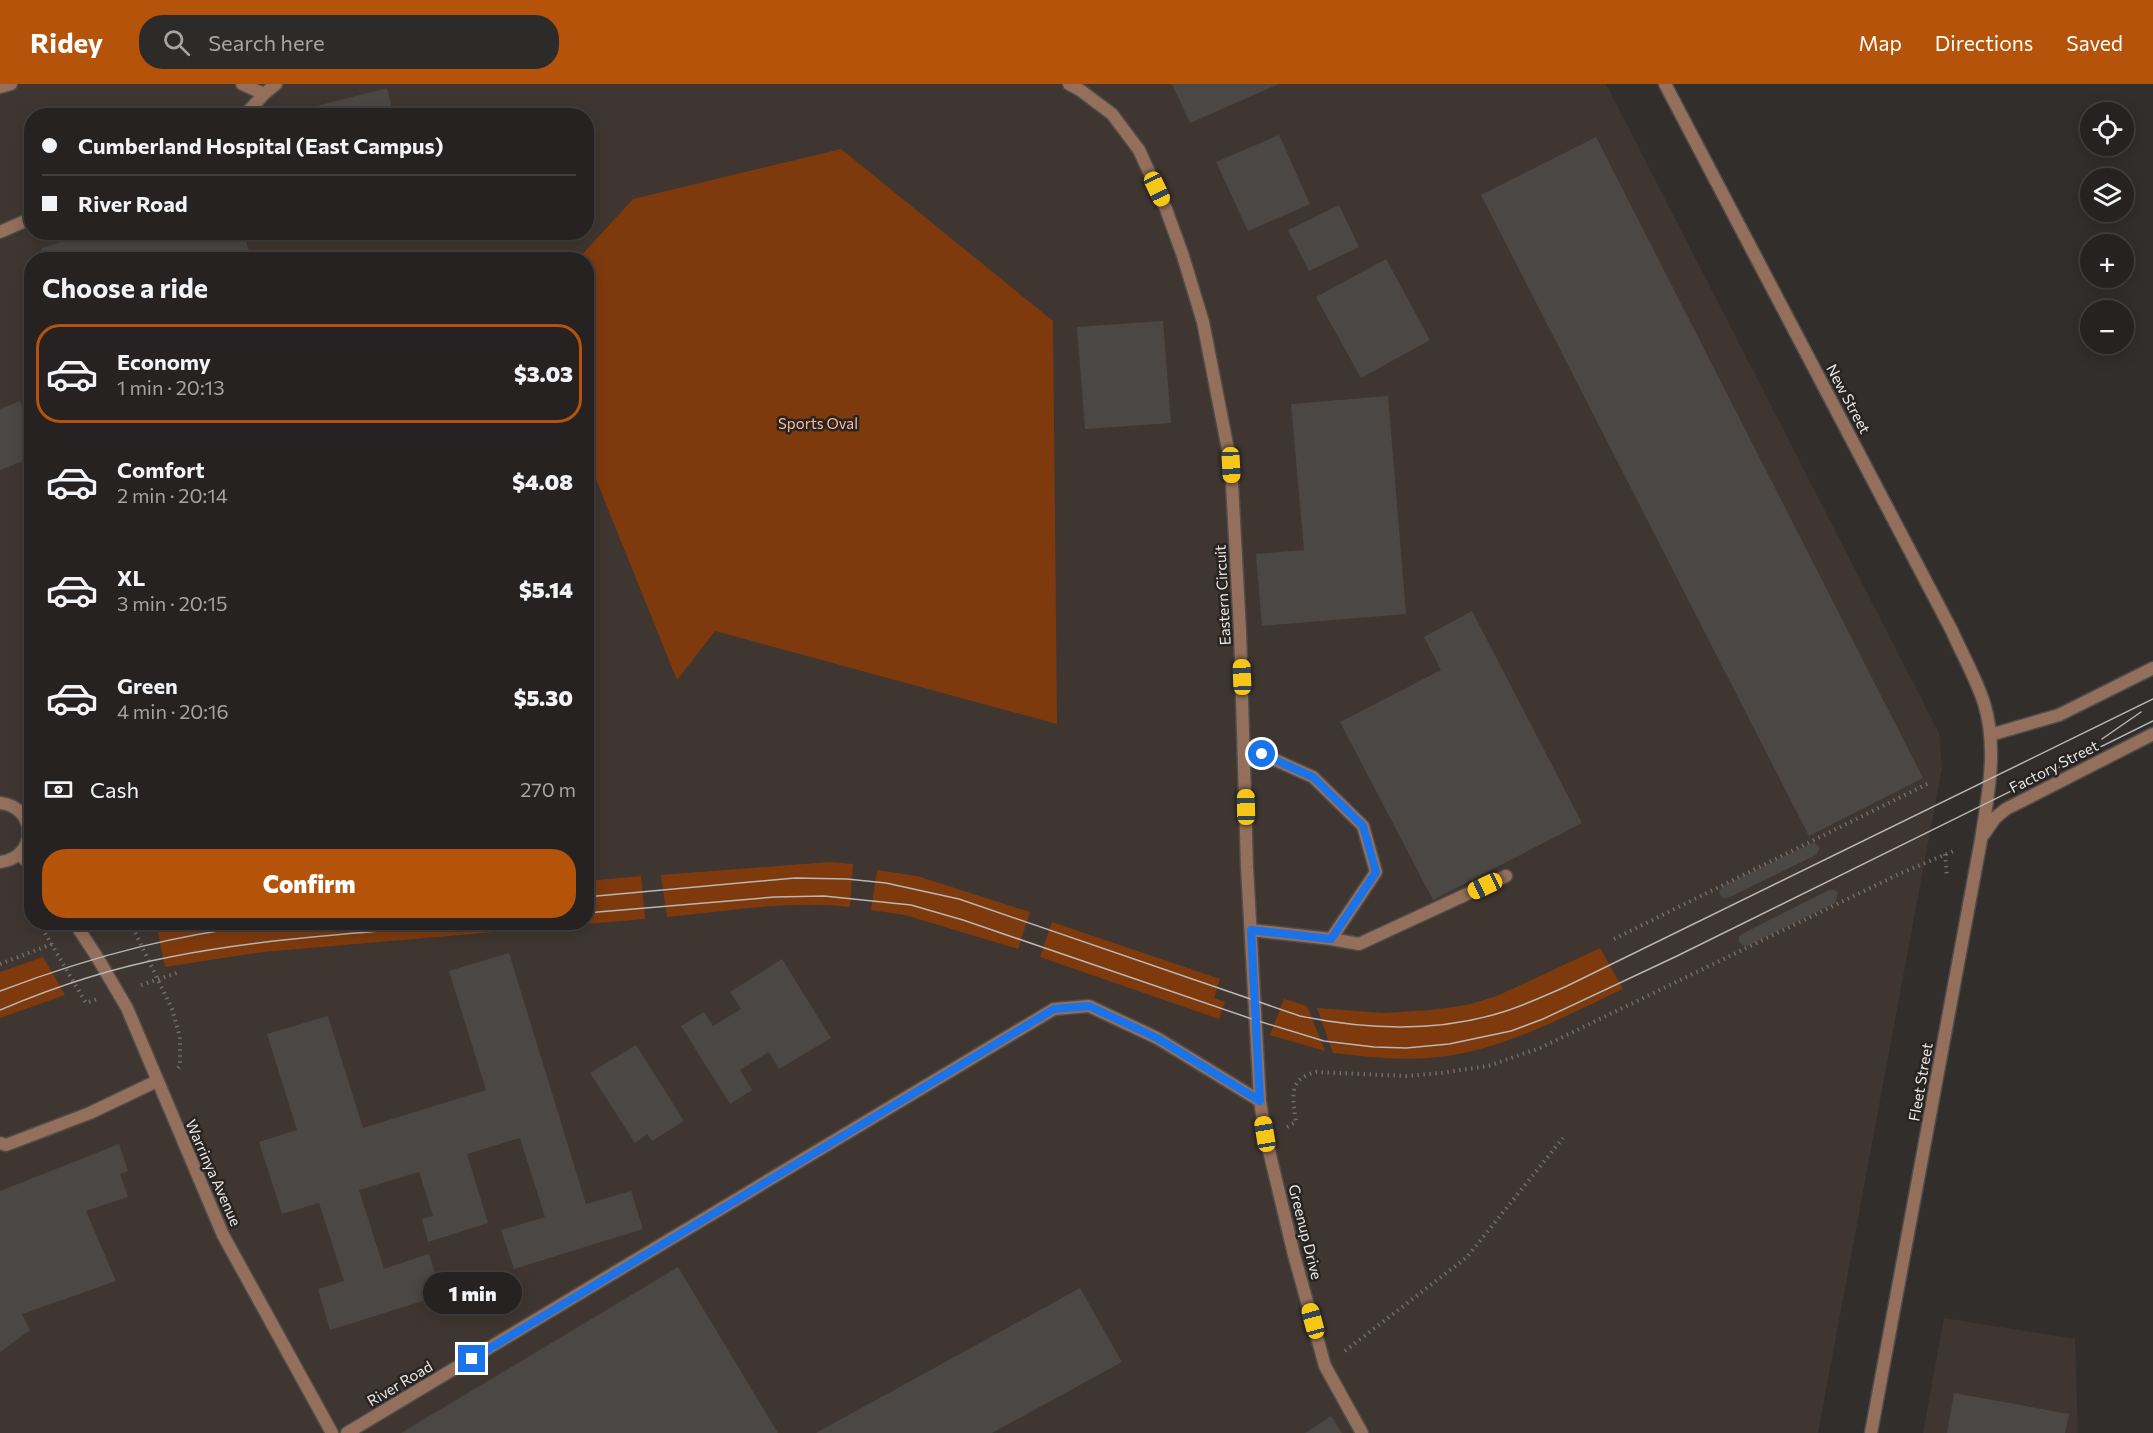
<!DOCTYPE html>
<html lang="en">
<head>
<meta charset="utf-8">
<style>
	body { margin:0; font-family:Commissioner,sans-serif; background:#2d2a2a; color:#f1f3f6; height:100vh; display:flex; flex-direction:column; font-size:22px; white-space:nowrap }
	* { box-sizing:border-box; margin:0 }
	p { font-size:20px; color:#a3a4a5 }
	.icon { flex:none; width:33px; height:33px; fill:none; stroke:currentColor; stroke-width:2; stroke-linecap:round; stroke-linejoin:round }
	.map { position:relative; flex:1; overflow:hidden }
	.panel { position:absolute; left:24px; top:168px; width:570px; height:678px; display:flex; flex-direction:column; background:#252221; border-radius:24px; box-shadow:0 3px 15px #0003,0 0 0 2px #423f3f }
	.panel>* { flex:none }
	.guide { position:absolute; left:24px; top:24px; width:570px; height:132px; border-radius:24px; box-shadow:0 3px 15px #0003,0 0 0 2px #423f3f; display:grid; align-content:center; height:132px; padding:0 18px; background:#252221 }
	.controls { position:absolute; left:2080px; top:18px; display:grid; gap:12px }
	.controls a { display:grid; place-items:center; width:54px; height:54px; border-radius:50%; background:#252221; box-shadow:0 3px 15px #0003,0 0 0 2px #423f3f; font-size:30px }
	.end { position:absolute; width:27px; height:27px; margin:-14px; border:8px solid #1a73e8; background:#fff; box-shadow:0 0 0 3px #fff }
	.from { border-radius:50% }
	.bubble { position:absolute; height:42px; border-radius:21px; background:#252221; box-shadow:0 3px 15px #0003,0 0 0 2px #423f3f; font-size:20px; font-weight:800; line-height:42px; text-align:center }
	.car { position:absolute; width:18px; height:36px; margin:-18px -9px; border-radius:8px; box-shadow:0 0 4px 2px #0007; background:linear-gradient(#f5c518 24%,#345 0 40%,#f5c518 0 76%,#345 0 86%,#f5c518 0) }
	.guide b { display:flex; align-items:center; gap:21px; height:57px; font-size:22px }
	.guide b+b { border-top:2px solid #423f3f }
	.guide i { width:15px; height:15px; background:#f1f3f6 }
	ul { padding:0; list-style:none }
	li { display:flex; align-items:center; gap:18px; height:99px; margin:0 12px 9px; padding:0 6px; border:3px solid transparent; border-radius:24px }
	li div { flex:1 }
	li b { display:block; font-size:22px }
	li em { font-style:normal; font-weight:800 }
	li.current { border-color:#b45309 }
	li>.icon { width:54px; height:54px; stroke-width:1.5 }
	h2 { padding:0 18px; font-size:27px; line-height:72px }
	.pay { display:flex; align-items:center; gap:15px; height:66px; padding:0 18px; font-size:22px }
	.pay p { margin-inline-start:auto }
	.primary-button { display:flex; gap:12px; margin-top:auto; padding:12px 18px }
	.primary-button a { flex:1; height:69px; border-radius:24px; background:#b45309; color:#fff; font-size:24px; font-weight:800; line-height:69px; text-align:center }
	header { display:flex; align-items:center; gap:36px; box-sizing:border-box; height:84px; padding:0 30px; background:#b45309; color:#fff }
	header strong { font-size:28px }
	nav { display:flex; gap:33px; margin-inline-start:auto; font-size:21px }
	.search { width:420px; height:54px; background:#2d2a2a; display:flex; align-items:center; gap:15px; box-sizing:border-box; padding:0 21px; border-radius:24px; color:#a3a4a5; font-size:22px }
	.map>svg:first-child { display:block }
</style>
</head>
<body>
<header>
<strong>Ridey</strong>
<div class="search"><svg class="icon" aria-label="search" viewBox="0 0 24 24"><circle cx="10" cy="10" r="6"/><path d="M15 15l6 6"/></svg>Search here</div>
<nav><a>Map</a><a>Directions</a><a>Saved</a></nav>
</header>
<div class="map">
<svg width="2153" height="1349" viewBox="0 0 2153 1349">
	<rect width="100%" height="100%" fill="#312e2c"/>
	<!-- built -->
	<path fill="#3f3631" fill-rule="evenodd" d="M0 0H1606L1939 649 1942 684 1818 1349H0ZM32 32H586V148H32ZM32 176H586V838H32Z
		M1944 1234 2075 1255 2078 1349H1923Z"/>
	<!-- green -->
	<path fill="#7e3a0d" d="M841 65 1053 237 1057 640 715 547 677 596 587 373 586 176 578 175 633 115Z
		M830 778 853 780 850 823C789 816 727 827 667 833L661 791Z
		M877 786 917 792 1030 828 1018 865 905 831 871 826Z
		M641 792 645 835 263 868 165 883 157 844 191 838H586L587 797Z
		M1052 838 1220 895 1214 914 1225 918 1219 935 1040 873Z
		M1600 864 1623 905C1565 932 1504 966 1439 973 1403 977 1369 973 1333 969L1317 924 1384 929 1431 926 1467 921 1497 912Z
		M43 873 65 911 0 934V888Z
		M1284 915 1307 922 1325 967 1270 951Z"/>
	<!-- building -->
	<path fill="#4b4745" d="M1172 0H1279L1190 39Z
		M387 4 394 32H282V31Z
		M1279 51 1310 120 1248 147 1216 78Z
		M1596 53 1923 694 1809 752 1481 111Z
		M1339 121 1359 163 1309 187 1288 146Z
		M93 148H243L252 176H45L41 164Z
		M1386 175 1430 256 1361 294 1316 213Z
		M1163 237 1171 339 1085 345 1077 243Z
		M1388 312 1406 530 1262 542 1256 470 1304 466 1291 320Z
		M20 317 32 347 31 389 26 376 0 386V325Z
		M1472 527 1582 739 1433 816 1340 638 1441 586 1424 553Z
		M1814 758 1820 764 1816 771 1728 814H1723L1720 811 1719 807 1723 802Z
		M1829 806H1835L1838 809 1835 819 1747 862H1743L1739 858V852L1742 850Z
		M509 869 586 1120 631 1107 643 1145 514 1185 501 1146 545 1133 520 1054 467 1070 488 1139 428 1158 422 1135 433 1132 419 1088 359 1106 384 1185 429 1170 442 1211 330 1246 318 1205 344 1197 319 1119 282 1130 259 1058 297 1046 267 950 328 932 363 1044 486 1006 449 887Z
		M782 875 831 954 779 985 769 968 740 986 752 1006 730 1020 681 942 704 928 713 942 741 925 730 908Z
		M636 961 684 1037 652 1057 647 1050 635 1059 590 989Z
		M119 1060 128 1087 120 1090 128 1113 86 1127 116 1197 22 1230 30 1246 0 1268V1107Z
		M678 1183 778 1349H401Z
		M1080 1204 1122 1278 992 1349H816Z
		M1954 1309 2069 1330 2065 1349H1947Z
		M1331 1332 1342 1349H1305Z"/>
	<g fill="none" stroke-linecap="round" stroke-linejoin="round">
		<!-- service casing -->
		<g stroke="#4f4c4a" stroke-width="15">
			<path id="service" d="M242 0 264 10
				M1069 0 1080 6 1112 30 1139 66 1166 125 1183 172 1203 238 1231 381 1240 547 1247 783 1260 1017 1265 1050 1294 1171 1325 1282 1362 1349
				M0 3 11 0
				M244 32 264 10 276 0
				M0 148 32 134
				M1244 662 1313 693 1363 742 1376 788 1331 855 1251 846
				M0 719C38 723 38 774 0 778
				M19 770 32 782
				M74 838 97 873 127 924 223 1151 332 1349
				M1331 855 1359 860 1506 792
				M0 1059 6 1061 90 1029 157 997
				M347 1349 1054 925 1089 922 1157 954 1260 1017"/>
		</g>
		<!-- minor casing -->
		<g stroke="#4f4c4a" stroke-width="15">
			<path id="minor" d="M1665 0 1952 547C1962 570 1976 594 1984 619 1998 664 1988 711 1981 756L1871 1349
				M1990 651 2059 631 2153 584
				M1984 750 1995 734 2006 725 2153 650"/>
		</g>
		<!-- path -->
		<path stroke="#706d6b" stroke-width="4" stroke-dasharray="1.5 4.5" stroke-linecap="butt" d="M1945 770 1947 793
			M130 838 172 925 180 953V982L178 984
			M105 843 120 838
			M42 844 86 919 97 915
			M1614 855 1929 699
			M0 880 52 860
			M141 901 177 889
			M1287 1043 1296 1038C1293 1014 1287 995 1316 988L1406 992 1441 989 1488 982 1540 964 1899 790 1956 766
			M1345 1267 1467 1173 1563 1054"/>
		<!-- service -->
		<use href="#service" stroke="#936f5c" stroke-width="12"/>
		<!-- minor -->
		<use href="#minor" stroke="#936f5c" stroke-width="12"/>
		<!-- tram -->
		<path stroke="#b9b6b5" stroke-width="1.5" d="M2102 655 2141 628
			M586 813 795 794 847 795 886 799 959 815 1300 932C1368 946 1439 949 1506 927 1527 920 1547 911 1567 902L2153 615
			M586 829 775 813 824 812 911 821 963 836 1255 936 1324 957 1374 963 1406 964 1449 960 1511 947 1543 935 1677 872 2153 637
			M0 907C95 871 187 847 288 838
			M0 926C54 903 112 884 170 873 272 853 378 848 482 838"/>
	</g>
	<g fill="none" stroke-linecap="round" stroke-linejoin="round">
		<!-- route -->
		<path stroke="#1a73e8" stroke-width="8" d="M472 1275 1054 925 1089 922 1157 954 1260 1017 1251 846 1331 855 1376 788 1363 742 1313 693 1262 670"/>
	</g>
	<g text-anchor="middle" stroke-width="5" stroke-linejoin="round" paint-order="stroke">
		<!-- street labels -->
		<g font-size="15" fill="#ebe8e7" stroke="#272422">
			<text transform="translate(1848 315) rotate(62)" y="5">New Street</text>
			<text transform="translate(1223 511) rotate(-93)" y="5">Eastern Circuit</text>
			<text transform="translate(2054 683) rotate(-27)" y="5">Factory Street</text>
			<text transform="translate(1921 998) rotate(-80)" y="5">Fleet Street</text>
			<text transform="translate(213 1089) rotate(66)" y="5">Warrinya Avenue</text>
			<text transform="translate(1305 1148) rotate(76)" y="5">Greenup Drive</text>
			<text transform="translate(400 1300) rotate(-31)" y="5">River Road</text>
		</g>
		<!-- park labels -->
		<g font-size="15" fill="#fdbb99" stroke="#272422">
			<text x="818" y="345">Sports Oval</text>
		</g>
	</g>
</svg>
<div class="controls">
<a><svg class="icon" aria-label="locate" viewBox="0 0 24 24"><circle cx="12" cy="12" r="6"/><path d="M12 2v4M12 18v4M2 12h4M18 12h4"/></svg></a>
<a><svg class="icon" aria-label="layers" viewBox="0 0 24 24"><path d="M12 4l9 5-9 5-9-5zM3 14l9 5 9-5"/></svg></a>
<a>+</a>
<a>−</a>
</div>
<i class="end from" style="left:1262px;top:670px"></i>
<i class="end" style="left:472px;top:1275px"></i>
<div class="bubble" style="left:423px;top:1188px;width:99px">1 min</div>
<i class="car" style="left:1157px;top:105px;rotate:155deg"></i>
<i class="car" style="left:1231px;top:381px;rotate:177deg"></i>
<i class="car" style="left:1242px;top:593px;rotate:358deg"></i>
<i class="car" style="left:1246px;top:723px;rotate:359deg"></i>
<i class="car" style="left:1485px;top:802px;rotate:245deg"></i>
<i class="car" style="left:1265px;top:1050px;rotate:351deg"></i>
<i class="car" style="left:1313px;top:1237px;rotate:345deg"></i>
<div class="guide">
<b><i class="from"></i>Cumberland Hospital (East Campus)</b>
<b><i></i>River Road</b>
</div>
<section class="panel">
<h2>Choose a ride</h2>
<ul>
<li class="current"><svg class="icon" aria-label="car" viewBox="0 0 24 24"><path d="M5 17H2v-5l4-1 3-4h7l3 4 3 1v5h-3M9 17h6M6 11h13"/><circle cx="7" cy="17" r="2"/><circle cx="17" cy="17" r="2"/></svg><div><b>Economy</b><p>1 min · 20:13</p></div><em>$3.03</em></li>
<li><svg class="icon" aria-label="car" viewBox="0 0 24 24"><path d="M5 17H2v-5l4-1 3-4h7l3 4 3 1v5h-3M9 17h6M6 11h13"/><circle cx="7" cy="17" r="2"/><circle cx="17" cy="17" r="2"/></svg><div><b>Comfort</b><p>2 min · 20:14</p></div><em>$4.08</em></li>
<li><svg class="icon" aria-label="car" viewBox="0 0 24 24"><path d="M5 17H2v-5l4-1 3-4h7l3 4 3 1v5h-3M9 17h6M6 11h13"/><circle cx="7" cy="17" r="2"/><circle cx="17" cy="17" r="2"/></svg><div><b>XL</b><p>3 min · 20:15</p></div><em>$5.14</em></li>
<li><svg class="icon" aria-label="car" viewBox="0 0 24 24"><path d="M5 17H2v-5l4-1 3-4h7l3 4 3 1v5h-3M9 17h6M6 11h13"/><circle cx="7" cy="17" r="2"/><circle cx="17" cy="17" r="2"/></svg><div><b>Green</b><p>4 min · 20:16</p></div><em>$5.30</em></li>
</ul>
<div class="pay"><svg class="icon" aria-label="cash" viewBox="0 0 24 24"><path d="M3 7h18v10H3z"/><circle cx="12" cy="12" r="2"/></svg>Cash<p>270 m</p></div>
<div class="primary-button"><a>Confirm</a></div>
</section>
</div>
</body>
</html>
